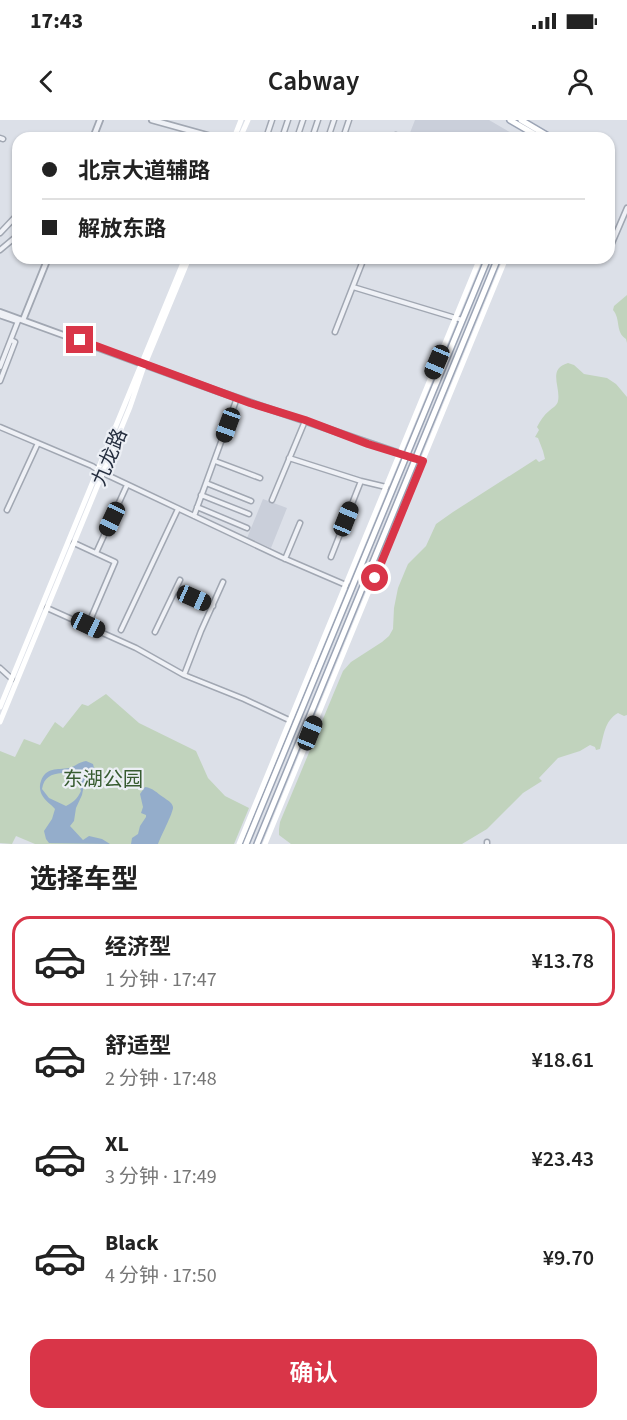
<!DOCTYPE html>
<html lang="zh">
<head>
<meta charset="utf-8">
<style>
	body { margin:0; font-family:"Source Sans 3","Noto Sans SC",sans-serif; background:#f6f6f6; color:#222; height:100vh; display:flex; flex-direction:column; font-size:22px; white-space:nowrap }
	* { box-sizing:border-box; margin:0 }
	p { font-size:20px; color:#767676 }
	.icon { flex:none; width:33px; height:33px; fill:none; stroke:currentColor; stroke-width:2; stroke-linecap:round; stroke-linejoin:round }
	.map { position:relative; height:724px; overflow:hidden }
	.drawer { display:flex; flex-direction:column; background:#fff; flex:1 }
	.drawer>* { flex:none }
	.banner { position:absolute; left:12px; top:12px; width:603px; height:132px; border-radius:18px; box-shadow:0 2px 4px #0004; display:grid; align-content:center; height:132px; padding:0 30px; background:#fff }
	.end { position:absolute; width:27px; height:27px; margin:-14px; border:8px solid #d93548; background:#fff; box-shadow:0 0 0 3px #fff }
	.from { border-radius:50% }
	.car { position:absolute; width:18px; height:36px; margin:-18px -9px; border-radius:8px; box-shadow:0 0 4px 2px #0007; background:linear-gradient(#222 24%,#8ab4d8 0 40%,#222 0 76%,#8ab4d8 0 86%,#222 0) }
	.banner b { display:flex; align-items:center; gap:21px; height:57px; font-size:22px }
	.banner b+b { border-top:2px solid #e0e0e0 }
	.banner i { width:15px; height:15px; background:#222 }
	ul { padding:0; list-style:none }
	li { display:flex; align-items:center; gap:18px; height:90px; margin:0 12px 9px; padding:0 18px; border:3px solid transparent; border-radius:18px }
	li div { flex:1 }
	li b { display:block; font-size:22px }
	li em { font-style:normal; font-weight:600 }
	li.selected { border-color:#d93548 }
	li>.icon { width:54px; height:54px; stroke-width:1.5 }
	h2 { padding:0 30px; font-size:27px; line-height:72px }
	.action { display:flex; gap:12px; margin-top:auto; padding:12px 30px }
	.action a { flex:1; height:69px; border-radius:18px; background:#d93548; color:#fff; font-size:24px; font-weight:600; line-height:69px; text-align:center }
	.status { display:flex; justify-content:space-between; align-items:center; height:42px; padding:0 30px; background:#fff; direction:ltr }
	.status svg { height:16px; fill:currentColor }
	header { display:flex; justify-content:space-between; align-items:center; height:78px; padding:0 30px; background:#fff; font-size:27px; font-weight:600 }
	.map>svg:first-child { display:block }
</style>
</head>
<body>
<div class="status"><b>17:43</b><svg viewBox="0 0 49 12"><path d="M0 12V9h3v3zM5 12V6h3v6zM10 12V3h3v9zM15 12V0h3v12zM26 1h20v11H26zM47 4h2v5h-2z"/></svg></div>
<header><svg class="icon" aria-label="back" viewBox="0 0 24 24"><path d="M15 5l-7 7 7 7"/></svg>Cabway<svg class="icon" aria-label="person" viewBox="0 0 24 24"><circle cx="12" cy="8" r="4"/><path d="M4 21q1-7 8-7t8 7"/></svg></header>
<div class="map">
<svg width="627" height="724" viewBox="0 0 627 724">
	<rect width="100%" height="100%" fill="#dce0e8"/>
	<!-- built -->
	<path fill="#cacfda" d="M415 0H489L520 18H408Z
		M263 379 287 388 271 428 247 418Z"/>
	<!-- green -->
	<path fill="#c1d3bd" d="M627 175V223L626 219C615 212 621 199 613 190L614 186Z
		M568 243 574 245 584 254 607 258 616 264 627 277V595L624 596 618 593C604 601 604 616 600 629L596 630 595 627 590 625 580 631 558 638 539 658 542 661 523 673 487 709 462 724H291L279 715V709L280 702 343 551 351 542 382 522 389 516 393 509 394 488 398 468 405 451 408 444 426 426 436 404 453 392 536 339 539 342 545 339 543 331 538 318 535 317 539 310 537 307C540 301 544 295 549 291 553 287 557 286 558 281 561 267 547 249 568 243Z
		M106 574 139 603 196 631 208 658 225 676 249 688 234 724H35L16 716 12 724 0 723V631L15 637 24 619 40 625 55 602 63 608 82 584 88 586Z"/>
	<!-- water -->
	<path fill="#94adcb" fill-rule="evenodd" d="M86 641 93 644 95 652 84 665 82 675 76 688 74 701 70 706 83 720 89 716 102 719 110 724 49 723 46 719 44 711 52 699 55 689C51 684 45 681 42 675 40 671 39 666 41 661 46 647 57 650 69 648 74 647 79 642 86 641ZM62 653C72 655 78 661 81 671 77 679 74 682 66 686L49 678 42 669C44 657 51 654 62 653Z
		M145 667C153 668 157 673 163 677 167 680 172 682 173 687 174 691 160 718 158 724H131L132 718 138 714 140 706 146 697V695L141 693 143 687 140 674Z"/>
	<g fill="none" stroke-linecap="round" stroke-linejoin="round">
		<!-- minor casing -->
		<g stroke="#a1a7b2" stroke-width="7">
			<path id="minor" d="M0 18 3 19
				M266 18 272 0
				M282 18 288 0
				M297 18 303 0
				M312 18 318 0
				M328 18 334 0
				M343 18 349 0
				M395 18 396 15
				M0 113 18 94
				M0 130 18 115
				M609 130 627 88
				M601 138H602
				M353 167 462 200
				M335 212 364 138
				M0 247 18 201
				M0 261 15 222 11 220
				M0 307 92 346 98 350
				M289 338 361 361 386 367
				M215 341 260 358
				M103 353 281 437 346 465
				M206 363 251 381
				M201 375 249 394
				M272 380 305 301
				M197 387 247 408
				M7 390 38 323
				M194 396 237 278
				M74 423 115 442 88 505
				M96 433 127 365
				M331 437 361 361
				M285 439 300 403
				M176 470 213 486
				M47 488 136 528 184 555 244 579 289 600
				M121 510 178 389
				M155 512 180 460
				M0 548 12 559
				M184 555 201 511 223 462
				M487 724V722"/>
		</g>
		<!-- tertiary casing -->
		<g stroke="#a1a7b2" stroke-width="8">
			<path id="tertiary" d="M152 0 217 18
				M93 18 100 0
				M0 192 217 271 422 341
				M0 195 17 201
				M23 200 48 138"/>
		</g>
		<!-- primary casing -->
		<g stroke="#9ba4b5" stroke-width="8">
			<path id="primary" d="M510 0 541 18
				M521 0 548 16V18
				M246 724 488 138
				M257 724 498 138"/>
		</g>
		<!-- minor -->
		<use href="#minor" stroke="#eff1f6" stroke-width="4"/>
		<!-- tertiary -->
		<use href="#tertiary" stroke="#eff1f6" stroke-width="4.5"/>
		<!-- secondary -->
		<path stroke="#fff" stroke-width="5" d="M234 18 241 0
			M240 18 248 0
			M0 587 185 138
			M0 602 130 287 143 249 189 138
			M239 724 480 138
			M265 724 506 138"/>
		<!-- primary -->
		<use href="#primary" stroke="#fff" stroke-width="5"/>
	</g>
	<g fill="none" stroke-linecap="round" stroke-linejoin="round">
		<!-- route -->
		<path stroke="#d93548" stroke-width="8" d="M80 220 250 283 305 300 368 324 423 341 375 458"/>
	</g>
	<g text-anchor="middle" stroke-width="4.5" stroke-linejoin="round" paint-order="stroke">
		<!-- street labels -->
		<g font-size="20" fill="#252e3f" stroke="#eceff5">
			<text transform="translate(109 337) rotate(-67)" y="7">九龙路</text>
		</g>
		<!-- park labels -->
		<g font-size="20" fill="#385c31" stroke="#eceff5">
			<text x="103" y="666">东湖公园</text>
		</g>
	</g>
</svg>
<i class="end from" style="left:375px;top:458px"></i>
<i class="end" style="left:80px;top:220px"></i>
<i class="car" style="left:437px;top:242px;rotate:203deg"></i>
<i class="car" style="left:228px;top:305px;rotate:200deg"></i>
<i class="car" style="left:112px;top:399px;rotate:205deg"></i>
<i class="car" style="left:346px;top:399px;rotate:22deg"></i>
<i class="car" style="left:194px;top:478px;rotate:114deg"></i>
<i class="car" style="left:88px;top:505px;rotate:115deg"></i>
<i class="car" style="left:310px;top:613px;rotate:22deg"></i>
<div class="banner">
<b><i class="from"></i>北京大道辅路</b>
<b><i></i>解放东路</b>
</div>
</div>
<section class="drawer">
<h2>选择车型</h2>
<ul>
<li class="selected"><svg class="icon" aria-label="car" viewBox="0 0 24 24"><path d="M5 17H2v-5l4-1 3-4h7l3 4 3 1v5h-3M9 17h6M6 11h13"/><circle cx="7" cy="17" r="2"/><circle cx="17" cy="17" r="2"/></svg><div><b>经济型</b><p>1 分钟 · 17:47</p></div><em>¥13.78</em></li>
<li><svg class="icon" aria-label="car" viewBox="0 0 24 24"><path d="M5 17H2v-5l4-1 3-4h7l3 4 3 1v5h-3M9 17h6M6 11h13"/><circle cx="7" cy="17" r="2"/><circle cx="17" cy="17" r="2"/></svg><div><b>舒适型</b><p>2 分钟 · 17:48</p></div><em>¥18.61</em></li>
<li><svg class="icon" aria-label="car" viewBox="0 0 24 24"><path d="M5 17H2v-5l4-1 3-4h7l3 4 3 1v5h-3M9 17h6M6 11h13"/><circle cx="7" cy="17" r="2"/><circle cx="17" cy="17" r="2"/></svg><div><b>XL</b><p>3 分钟 · 17:49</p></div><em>¥23.43</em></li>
<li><svg class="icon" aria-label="car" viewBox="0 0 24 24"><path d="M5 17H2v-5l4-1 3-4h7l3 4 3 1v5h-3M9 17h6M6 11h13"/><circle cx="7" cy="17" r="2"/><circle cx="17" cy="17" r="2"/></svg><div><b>Black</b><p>4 分钟 · 17:50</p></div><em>¥9.70</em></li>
</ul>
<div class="action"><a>确认</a></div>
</section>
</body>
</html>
